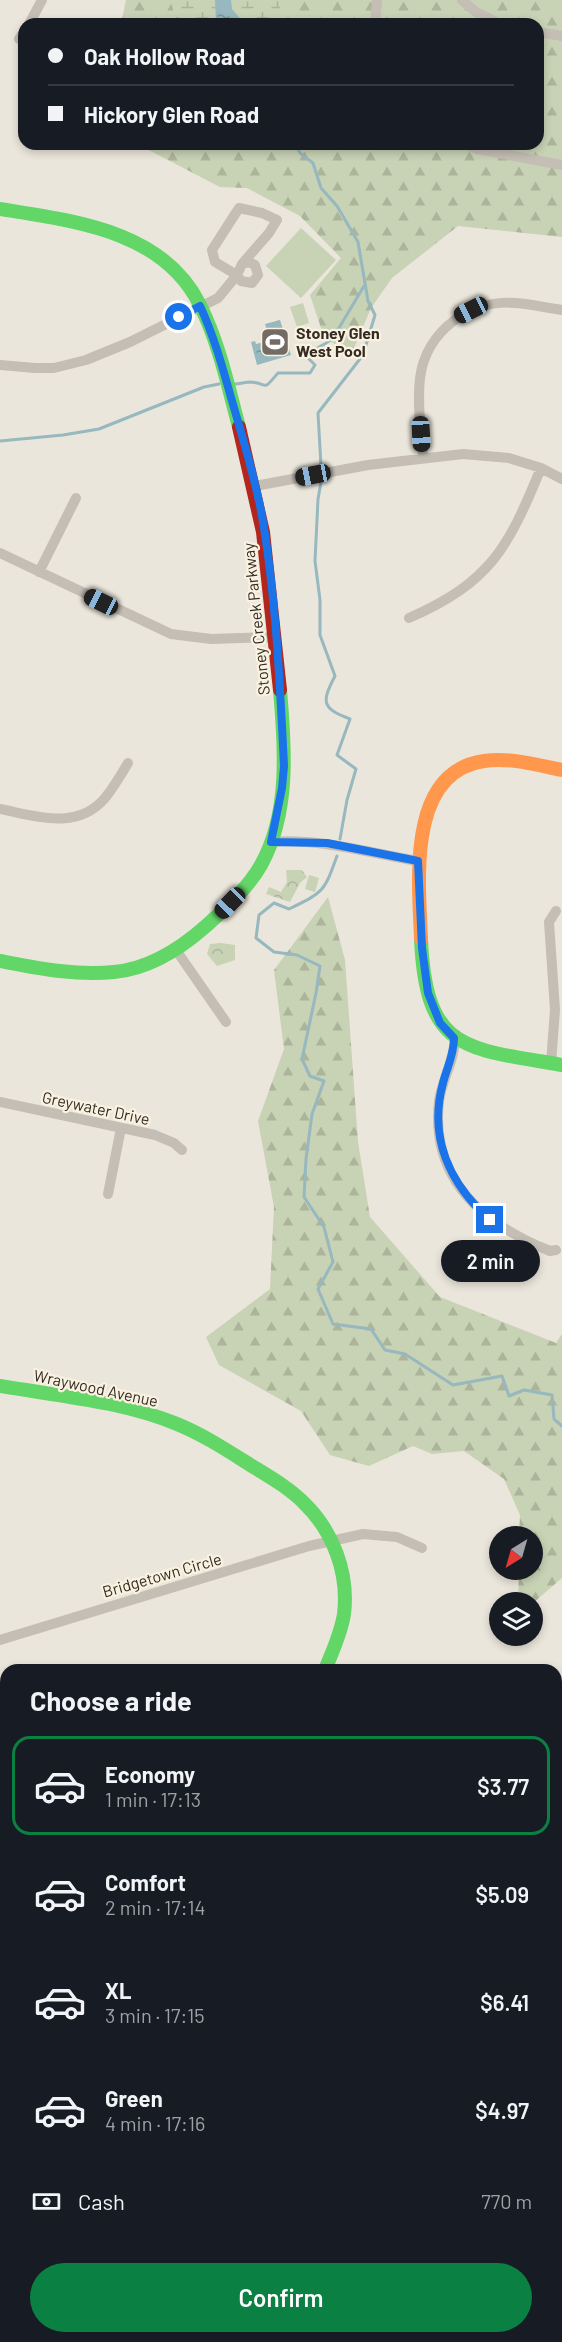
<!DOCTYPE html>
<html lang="en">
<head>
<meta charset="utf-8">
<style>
	body { margin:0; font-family:Barlow,sans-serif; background:#242831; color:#f1f3f6; height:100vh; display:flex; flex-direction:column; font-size:22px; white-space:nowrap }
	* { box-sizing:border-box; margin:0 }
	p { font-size:20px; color:#9ea1a6 }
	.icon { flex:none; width:33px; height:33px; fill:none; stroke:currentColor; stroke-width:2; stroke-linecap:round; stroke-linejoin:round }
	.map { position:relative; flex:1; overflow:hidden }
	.side { position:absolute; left:0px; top:1664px; width:562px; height:680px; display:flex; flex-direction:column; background:#171b24; border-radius:18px 18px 0 0; box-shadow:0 3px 9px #0003 }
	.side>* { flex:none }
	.hud { position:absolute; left:18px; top:18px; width:526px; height:132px; border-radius:18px; box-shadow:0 3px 9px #0003; display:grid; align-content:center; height:132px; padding:0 30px; background:#171b24 }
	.needle { width:39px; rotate:217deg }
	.controls { position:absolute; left:489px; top:1526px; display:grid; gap:12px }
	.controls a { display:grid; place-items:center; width:54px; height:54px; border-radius:50%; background:#171b24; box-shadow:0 3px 9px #0003; font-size:30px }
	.end { position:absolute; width:27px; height:27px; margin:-14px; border:8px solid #1a73e8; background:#fff; box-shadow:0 0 0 3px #fff }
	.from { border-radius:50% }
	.bubble { position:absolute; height:42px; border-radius:21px; background:#171b24; box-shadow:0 3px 9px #0003; font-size:20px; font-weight:600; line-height:42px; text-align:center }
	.car { position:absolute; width:18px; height:36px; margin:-18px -9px; border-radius:8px; box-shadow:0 0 4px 2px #0007; background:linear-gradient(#222 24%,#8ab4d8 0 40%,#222 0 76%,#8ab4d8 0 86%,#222 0) }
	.hud b { display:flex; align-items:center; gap:21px; height:57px; font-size:22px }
	.hud b+b { border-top:2px solid #363941 }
	.hud i { width:15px; height:15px; background:#f1f3f6 }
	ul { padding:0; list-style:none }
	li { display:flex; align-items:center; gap:18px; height:99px; margin:0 12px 9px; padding:0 18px; border:3px solid transparent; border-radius:18px }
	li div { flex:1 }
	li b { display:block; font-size:22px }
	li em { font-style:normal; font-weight:600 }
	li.selected { border-color:#0b8043 }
	li>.icon { width:54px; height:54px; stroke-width:1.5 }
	h2 { padding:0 30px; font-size:27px; line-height:72px }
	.pay { display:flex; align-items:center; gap:15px; height:66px; padding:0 30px; font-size:22px }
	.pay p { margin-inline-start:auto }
	.action { display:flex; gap:12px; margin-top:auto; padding:12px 30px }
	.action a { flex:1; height:69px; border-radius:36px; background:#0b8043; color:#fff; font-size:24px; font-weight:600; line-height:69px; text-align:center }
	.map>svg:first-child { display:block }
</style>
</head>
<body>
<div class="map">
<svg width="562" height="2342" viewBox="0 0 562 2342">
	<defs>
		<pattern id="forest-firs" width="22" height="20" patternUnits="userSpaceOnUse" patternTransform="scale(1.5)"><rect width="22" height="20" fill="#c8d2b4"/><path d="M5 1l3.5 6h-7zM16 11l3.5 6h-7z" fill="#acb49b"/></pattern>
		<pattern id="wetland-marsh" width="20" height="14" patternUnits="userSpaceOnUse" patternTransform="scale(1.5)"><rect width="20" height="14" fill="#c8d2b4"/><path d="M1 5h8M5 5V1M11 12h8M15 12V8" fill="none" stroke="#acb49b"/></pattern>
		<pattern id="park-crowns" width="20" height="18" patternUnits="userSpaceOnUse" patternTransform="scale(1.5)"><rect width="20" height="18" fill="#c8d2b4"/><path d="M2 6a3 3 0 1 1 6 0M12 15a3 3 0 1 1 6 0" fill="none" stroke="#acb49b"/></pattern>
		<pattern id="water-ripples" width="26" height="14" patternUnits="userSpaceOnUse" patternTransform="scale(1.5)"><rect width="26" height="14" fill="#96b8be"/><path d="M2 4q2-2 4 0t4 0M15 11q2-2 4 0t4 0" fill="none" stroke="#7b969a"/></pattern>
	</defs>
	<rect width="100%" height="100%" fill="#ebe6db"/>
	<!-- green -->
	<path fill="#c8d2b4" d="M301 228 336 260 301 298 266 266Z
		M303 303 309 323 297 327 290 307Z
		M309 875 319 878 315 892 305 889Z
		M0 1956 6 1959V2092L2 2106 6 2125H0Z
		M6 2214V2313L0 2318V2221Z
		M556 2243 562 2245V2299H557Z
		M47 2337H90L92 2342H48Z"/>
	<!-- forest -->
	<path fill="url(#forest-firs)" d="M126 0H562V237L458 226 392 278 371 308 351 355 324 337 310 295 341 258 300 216 247 188 220 187 137 144H538V24H121Z
		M328 897 345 960 358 1142 370 1217 440 1297 556 1343 562 1334V1578L533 1603 518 1602 519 1569H532V1536H519L520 1515 504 1479 464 1451 432 1454 413 1446 369 1466 330 1455 301 1411 219 1365 206 1337 270 1289 274 1207 258 1121 284 1049 274 970Z
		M0 2125H6V2214L0 2221Z
		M6 2269V2293L0 2299V2274Z
		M6 2313V2337H47L48 2342H0V2318Z"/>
	<!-- wetland -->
	<path fill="url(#wetland-marsh)" d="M170 0H279L282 24H178Z"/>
	<!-- park -->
	<path fill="url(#park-crowns)" d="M286 870H302L307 877 300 883 290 902 266 894 269 887 281 892 287 882Z
		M221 943 235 945V960L217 966 207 954 210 944Z"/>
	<!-- water -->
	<path fill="url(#water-ripples)" d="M215 0H231L232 9 245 24H220L216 20Z
		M280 320 291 355 257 365 251 342 255 341 256 344 268 341 269 337 265 324Z"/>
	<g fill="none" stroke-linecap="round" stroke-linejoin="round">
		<!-- stream -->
		<path stroke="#96b8be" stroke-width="3" d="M294 144 301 154 313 163 321 188 337 206 358 242 368 301 375 315 363 355 318 413 321 466
			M235 384C240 384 245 382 250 382 270 383 261 393 278 373H310L315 365 307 357C315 347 324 346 333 338L364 286
			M0 441 63 435 99 429 204 387 219 384
			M321 482 318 499 315 561 320 600V635L335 676C321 703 322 708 350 719L337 755 356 769 347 800 340 839
			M337 856C324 892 324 892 289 909L274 903 259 915 256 938 274 952 297 955 320 966 316 993 302 1059 310 1076 324 1081 312 1114 306 1159 304 1197 324 1227 333 1262 318 1289 333 1324 371 1329 385 1350 405 1354 453 1385 502 1376 509 1396 524 1390 552 1395 554 1419 562 1426"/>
		<!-- street -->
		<path stroke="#c4beb5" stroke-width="10" d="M462 0 476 12 500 24
			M29 24 42 0
			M375 24 377 0
			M538 32 562 36
			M19 39 24 32
			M465 144 477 149 562 165
			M0 365 35 368H54L86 360 130 342 218 298 237 275 241 281 252 283 258 275 255 265 249 262 242 264 237 275 215 262 212 250 239 208 262 213 277 220 269 233 242 264
			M423 457C421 432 417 404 420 378 426 331 470 299 516 303 531 304 547 308 562 310
			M255 486 368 465 463 454 509 458 541 468 562 479
			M0 553 171 634 211 639 275 637
			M39 572 76 498
			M409 618C491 582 508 548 541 468
			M0 809C36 816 77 831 105 798 114 787 121 775 128 763
			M271 842C321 838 369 853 418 861
			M176 950 226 1022
			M455 1038C455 1060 442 1079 439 1101 430 1180 483 1224 550 1251L556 1250
			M551 1063 555 1010 549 922 556 911
			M0 1102 155 1135 174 1143 182 1150
			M108 1194 121 1128
			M0 1640 309 1546 363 1534 397 1537 422 1548
			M556 1711 562 1706
			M556 1939 562 1933
			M0 2001 6 1992
			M0 2099 6 2120
			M556 2134 562 2139
			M90 2337 92 2342
			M193 2337 195 2342"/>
		<!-- fast -->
		<path stroke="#63d668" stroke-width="14" d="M0 209C74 221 163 230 200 305 219 343 228 386 239 427
			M421 939C426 1052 465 1048 562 1065
			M0 961C37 968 75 976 114 972 149 969 180 949 206 926 226 908 248 888 261 865 290 813 285 747 280 690
			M0 1386C59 1396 121 1401 177 1424 204 1435 228 1451 252 1466 270 1477 289 1488 304 1503 333 1531 349 1573 344 1614 341 1634 332 1652 325 1670
			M0 1974 6 1977
			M556 2270 562 2272"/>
		<!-- slow -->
		<path stroke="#ff974d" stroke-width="14" d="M421 939C419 883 406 772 484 761 510 757 537 765 562 770"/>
		<!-- jam -->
		<path stroke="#b3261e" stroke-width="14" d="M239 427 263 532 280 690"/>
	</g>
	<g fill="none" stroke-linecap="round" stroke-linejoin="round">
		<!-- route -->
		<path stroke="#1a73e8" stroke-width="8" d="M179 317 200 306C214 336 223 369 232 401 243 439 255 477 262 516 276 597 280 684 284 766L282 788 271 842 327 843 418 861 422 948 428 993 440 1023 454 1038C454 1055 447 1067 443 1083 428 1138 450 1184 490 1220"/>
	</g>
	<!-- icons -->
	<defs>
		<g id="stadium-square" transform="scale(1.5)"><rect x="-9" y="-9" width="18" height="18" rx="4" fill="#746c64" stroke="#faf2e0"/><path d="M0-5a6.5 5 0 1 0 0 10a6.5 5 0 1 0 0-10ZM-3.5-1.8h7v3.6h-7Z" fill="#fff"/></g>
	</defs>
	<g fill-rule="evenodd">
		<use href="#stadium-square" x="275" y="342"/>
	</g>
	<g text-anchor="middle" stroke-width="4.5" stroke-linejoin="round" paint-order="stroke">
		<!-- poi labels -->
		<g font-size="16" font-weight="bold" fill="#342b24" stroke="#faf2e0" text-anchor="start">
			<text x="296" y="339">Stoney Glen<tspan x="296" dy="18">West Pool</tspan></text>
		</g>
		<!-- street labels -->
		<g font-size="16" fill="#342b24" stroke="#faf2e0">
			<text transform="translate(256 619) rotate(-96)" y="6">Stoney Creek Parkway</text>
			<text transform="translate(96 1108) rotate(12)" y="6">Greywater Drive</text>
			<text transform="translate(96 1388) rotate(12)" y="6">Wraywood Avenue</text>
			<text transform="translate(162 1575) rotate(-16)" y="6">Bridgetown Circle</text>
		</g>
	</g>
</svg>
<div class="controls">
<a><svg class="needle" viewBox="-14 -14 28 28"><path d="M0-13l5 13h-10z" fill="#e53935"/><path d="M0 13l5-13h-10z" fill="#9ea1a6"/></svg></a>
<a><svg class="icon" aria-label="layers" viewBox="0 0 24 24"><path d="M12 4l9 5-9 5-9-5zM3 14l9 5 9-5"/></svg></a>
</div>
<i class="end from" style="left:179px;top:317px"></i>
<i class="end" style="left:490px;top:1220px"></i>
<div class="bubble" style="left:441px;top:1240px;width:99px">2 min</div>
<i class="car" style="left:471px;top:310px;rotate:243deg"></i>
<i class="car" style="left:421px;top:434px;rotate:177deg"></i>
<i class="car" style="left:313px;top:475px;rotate:259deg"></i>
<i class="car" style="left:101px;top:602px;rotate:296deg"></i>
<i class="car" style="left:230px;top:903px;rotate:224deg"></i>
<div class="hud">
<b><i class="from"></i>Oak Hollow Road</b>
<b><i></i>Hickory Glen Road</b>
</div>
<section class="side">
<h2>Choose a ride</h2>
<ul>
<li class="selected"><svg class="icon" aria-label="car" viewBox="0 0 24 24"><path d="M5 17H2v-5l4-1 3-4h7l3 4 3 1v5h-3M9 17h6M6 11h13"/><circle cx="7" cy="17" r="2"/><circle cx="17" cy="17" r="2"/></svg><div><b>Economy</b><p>1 min · 17:13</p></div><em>$3.77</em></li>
<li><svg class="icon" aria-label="car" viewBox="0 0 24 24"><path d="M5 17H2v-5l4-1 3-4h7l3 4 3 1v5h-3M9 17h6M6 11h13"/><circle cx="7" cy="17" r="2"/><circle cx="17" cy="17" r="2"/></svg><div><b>Comfort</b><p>2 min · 17:14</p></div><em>$5.09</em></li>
<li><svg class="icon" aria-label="car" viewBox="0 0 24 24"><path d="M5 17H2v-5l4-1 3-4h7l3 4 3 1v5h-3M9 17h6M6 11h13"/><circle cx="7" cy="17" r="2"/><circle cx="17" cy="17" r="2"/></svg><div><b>XL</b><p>3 min · 17:15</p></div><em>$6.41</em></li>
<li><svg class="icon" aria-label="car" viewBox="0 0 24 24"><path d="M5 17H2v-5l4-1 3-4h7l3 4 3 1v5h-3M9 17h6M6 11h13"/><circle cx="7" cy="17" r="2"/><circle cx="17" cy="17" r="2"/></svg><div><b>Green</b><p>4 min · 17:16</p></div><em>$4.97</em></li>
</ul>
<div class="pay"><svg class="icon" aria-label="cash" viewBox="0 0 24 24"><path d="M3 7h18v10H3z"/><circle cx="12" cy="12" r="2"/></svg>Cash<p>770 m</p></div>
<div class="action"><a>Confirm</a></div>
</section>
</div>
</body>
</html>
